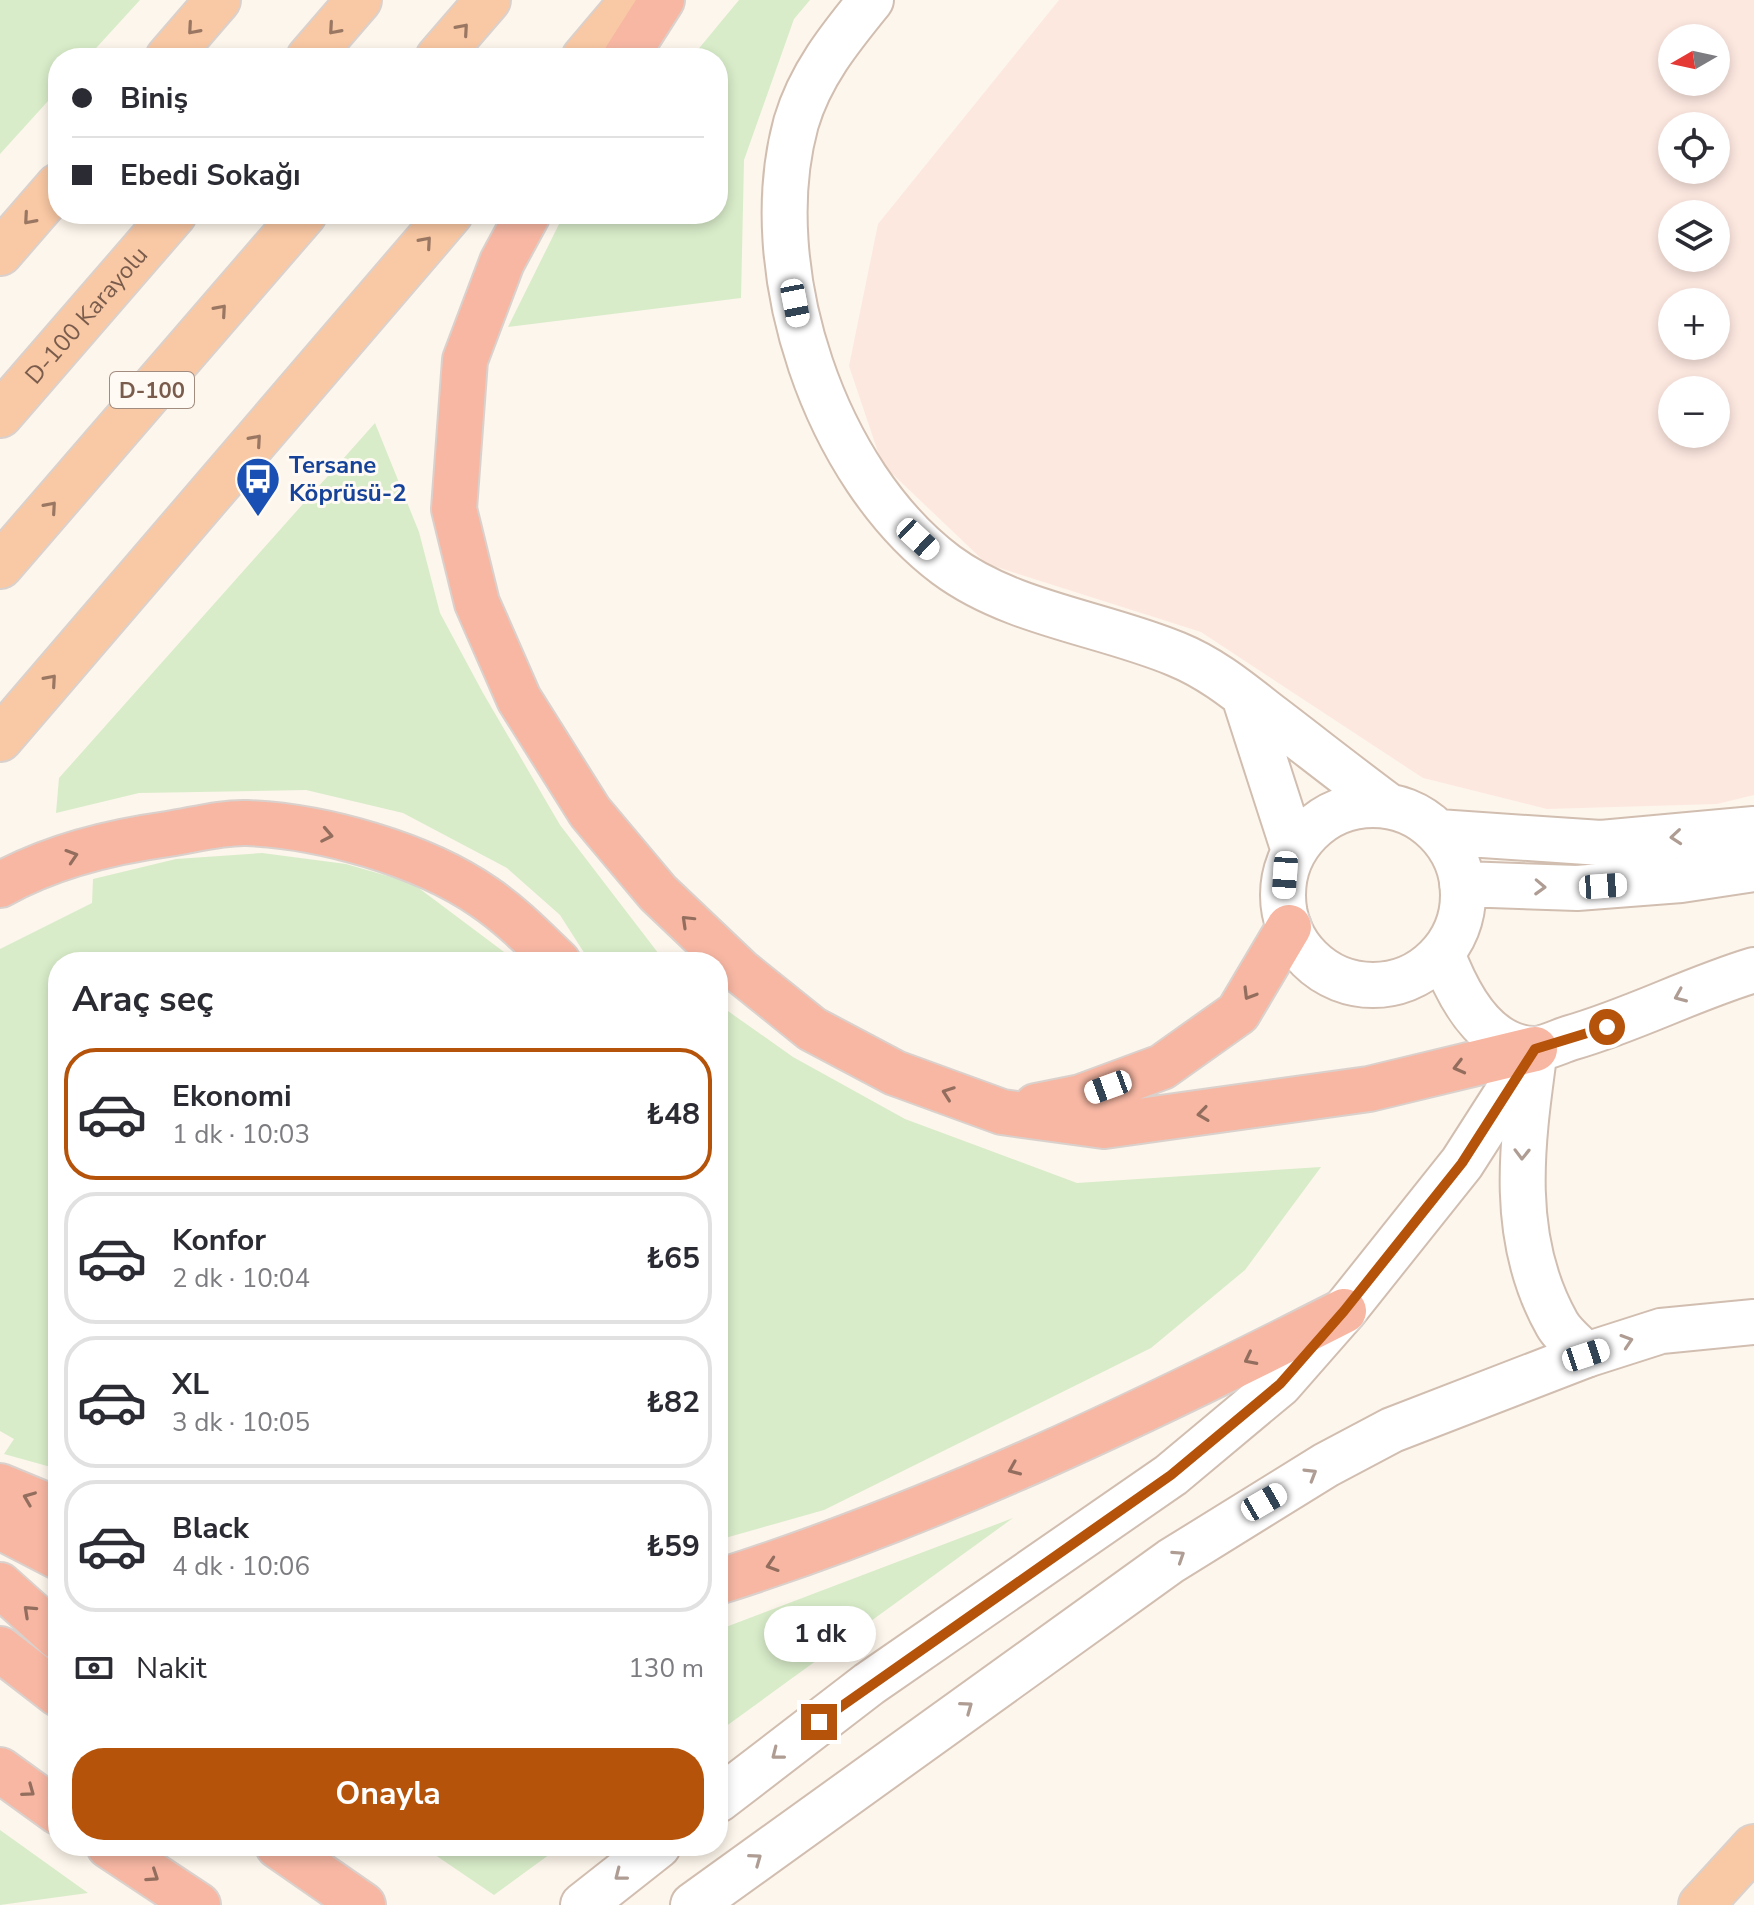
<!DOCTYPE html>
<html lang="tr">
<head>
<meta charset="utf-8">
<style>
	body { margin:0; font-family:"Nunito Sans",sans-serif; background:#f2f2f3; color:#2b2b33; height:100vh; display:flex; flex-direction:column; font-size:30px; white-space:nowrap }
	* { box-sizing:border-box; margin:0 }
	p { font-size:26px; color:#7c7c81 }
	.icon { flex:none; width:44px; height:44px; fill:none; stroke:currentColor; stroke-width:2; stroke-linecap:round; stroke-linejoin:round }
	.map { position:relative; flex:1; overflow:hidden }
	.sheet { position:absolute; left:48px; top:952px; width:680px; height:904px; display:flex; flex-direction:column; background:#fff; border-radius:32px; box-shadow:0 4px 12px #0003 }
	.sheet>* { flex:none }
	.guide { position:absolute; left:48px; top:48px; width:680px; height:176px; border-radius:32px; box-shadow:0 4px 12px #0003; display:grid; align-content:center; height:176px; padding:0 24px; background:#fff }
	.needle { width:52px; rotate:261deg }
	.fabs { position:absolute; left:1658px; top:24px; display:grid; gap:16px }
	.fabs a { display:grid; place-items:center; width:72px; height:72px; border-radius:50%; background:#fff; box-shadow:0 4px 12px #0003; font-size:40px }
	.end { position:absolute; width:36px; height:36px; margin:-18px; border:10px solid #b45309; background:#fff; box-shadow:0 0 0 4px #fff }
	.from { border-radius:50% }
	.bubble { position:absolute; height:56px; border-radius:28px; background:#fff; box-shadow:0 4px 12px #0003; font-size:26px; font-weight:700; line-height:56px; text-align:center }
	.car { position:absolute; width:24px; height:48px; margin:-24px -12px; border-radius:10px; box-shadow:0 0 6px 2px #0007; background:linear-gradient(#fff 24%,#345 0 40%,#fff 0 76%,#345 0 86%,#fff 0) }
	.guide b { display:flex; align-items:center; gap:28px; height:76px; font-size:30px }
	.guide b+b { border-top:2px solid #e1e1e2 }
	.guide i { width:20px; height:20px; background:#2b2b33 }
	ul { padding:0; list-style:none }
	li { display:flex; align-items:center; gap:24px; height:132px; margin:0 16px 12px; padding:0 8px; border:4px solid #e1e1e2; border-radius:32px }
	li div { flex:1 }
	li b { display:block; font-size:30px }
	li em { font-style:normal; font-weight:700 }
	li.active { border-color:#b45309 }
	li>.icon { width:72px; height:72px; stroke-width:1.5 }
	h2 { padding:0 24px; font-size:36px; line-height:96px }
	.pay { display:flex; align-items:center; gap:20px; height:88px; padding:0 24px; font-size:30px }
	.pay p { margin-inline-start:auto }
	.button { display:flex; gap:16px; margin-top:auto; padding:16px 24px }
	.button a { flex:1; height:92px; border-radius:32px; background:#b45309; color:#fff; font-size:32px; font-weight:700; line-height:92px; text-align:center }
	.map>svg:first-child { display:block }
</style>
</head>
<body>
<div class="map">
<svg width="1754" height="1905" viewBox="0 0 1754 1905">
	<rect width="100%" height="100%" fill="#fdf6ec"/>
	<!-- commercial -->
	<path fill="#fde8e0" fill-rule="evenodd" d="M1059 0H1754V795L1717 804 1547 809 1423 778 1201 632 987 564 882 464 849 366 878 224ZM1672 38H1716V82H1672ZM1672 126H1716V170H1672ZM1672 214H1716V258H1672ZM1672 302H1716V346H1672ZM1672 390H1716V434H1672Z"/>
	<!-- green -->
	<path fill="#d8ecc9" d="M0 0H140L87 58H58V90L0 154Z
		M739 0H810L794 19 744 160 741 298 508 327 564 214H718V58H691Z
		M375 423 419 532 440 613 483 693 560 825 665 962H590L560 915 507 868 403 813 306 790 139 793 56 813 59 778Z
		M262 853 346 864 412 883 504 952 510 962H58V1469L4 1454 14 1439 0 1431V949L92 903 93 879 176 859Z
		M718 1004 793 1057 905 1119 1077 1183 1321 1167 1245 1270 1151 1348 824 1510 718 1540Z
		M1013 1518 718 1732V1630Z
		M0 1830 88 1893 0 1905Z
		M422 1846H561L494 1895Z"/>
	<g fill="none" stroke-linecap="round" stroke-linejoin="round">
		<!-- minor casing -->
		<g stroke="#d1beb0" stroke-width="48">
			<path id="minor" d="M718 1800 869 1684 1171 1475 1280 1384 1344 1311 1462 1163 1535 1049
				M583 1905 658 1846
				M693 1905 1171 1561 1326 1465 1392 1430 1586 1355 1661 1331 1754 1322"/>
		</g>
		<!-- tertiary casing -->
		<g stroke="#d1beb0" stroke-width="48">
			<path id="tertiary" d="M871 0C840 38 810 75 796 123 756 269 825 474 946 565 1012 614 1102 623 1176 654 1213 669 1241 693 1272 717 1310 746 1348 776 1387 805
				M1244 696 1294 851
				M1283 895a90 90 0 1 1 180 0a90 90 0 1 1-180 0Z
				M1438 832 1601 843 1754 829
				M1462 884 1577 888 1681 880 1754 869
				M1442 953C1457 993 1484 1048 1534 1049 1545 1049 1560 1041 1570 1038 1633 1020 1691 989 1754 970
				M1535 1049C1522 1143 1508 1237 1557 1324 1563 1335 1576 1345 1586 1355"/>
		</g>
		<!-- trunk casing -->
		<g stroke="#dad1cd" stroke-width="48">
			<g id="trunk">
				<path d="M168 58 218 0"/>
				<path d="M309 58 359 0"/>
				<path d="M438 58 488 0"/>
				<path d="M584 58 633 0"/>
				<path d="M0 253 58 186"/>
				<path id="s1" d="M0 415 174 214"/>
				<path d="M0 566 304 214"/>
				<path d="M0 739 450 214"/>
				<path d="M1701 1905 1754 1847"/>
			</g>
		</g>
		<!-- motorway casing -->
		<g stroke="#dad1cd" stroke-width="48">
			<path id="motorway" d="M625 58 662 0
				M528 214 502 262 465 360 454 509 477 603 519 699 590 812 658 893 740 971 812 1029 895 1073 1002 1112 1104 1126 1369 1089 1535 1049
				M0 885C52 856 110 842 168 834 194 830 222 822 247 823 322 826 422 854 484 897 512 916 534 939 558 962
				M1036 1106 1081 1097 1162 1067 1238 1013 1289 927
				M0 1486 58 1510
				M0 1527 58 1557
				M718 1582C935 1513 1141 1414 1344 1311
				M0 1585 58 1637
				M0 1649 58 1694
				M0 1770 58 1812
				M109 1846 198 1905
				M278 1846 363 1905"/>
		</g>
		<!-- minor -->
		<use href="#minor" stroke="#fff" stroke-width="44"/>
		<!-- tertiary -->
		<use href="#tertiary" stroke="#fff" stroke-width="44"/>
		<!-- trunk -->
		<use href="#trunk" stroke="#f9c8a4" stroke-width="44"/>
		<!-- motorway -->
		<use href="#motorway" stroke="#f7b7a3" stroke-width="44"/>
	</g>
	<!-- one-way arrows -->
	<defs><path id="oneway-chevron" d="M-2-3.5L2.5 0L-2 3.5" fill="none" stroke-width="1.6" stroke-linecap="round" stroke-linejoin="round" transform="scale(2)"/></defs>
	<g stroke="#9a7763">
		<use href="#oneway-chevron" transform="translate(193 29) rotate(131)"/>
		<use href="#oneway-chevron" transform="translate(334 29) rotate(131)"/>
		<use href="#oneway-chevron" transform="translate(463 29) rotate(-49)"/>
		<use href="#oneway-chevron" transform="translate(29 219) rotate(131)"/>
		<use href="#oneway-chevron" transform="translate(426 242) rotate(-49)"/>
		<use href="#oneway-chevron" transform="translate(221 310) rotate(-49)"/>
		<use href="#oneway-chevron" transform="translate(256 440) rotate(-49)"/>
		<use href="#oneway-chevron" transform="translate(51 507) rotate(-49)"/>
		<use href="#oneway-chevron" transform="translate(51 680) rotate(-49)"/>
	</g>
	<g stroke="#936e5e">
		<use href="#oneway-chevron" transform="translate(327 835) rotate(11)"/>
		<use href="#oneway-chevron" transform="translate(72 856) rotate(-18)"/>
		<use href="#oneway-chevron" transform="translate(687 921) rotate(-136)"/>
		<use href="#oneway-chevron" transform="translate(1249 994) rotate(121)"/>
		<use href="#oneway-chevron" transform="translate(1459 1067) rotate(166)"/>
		<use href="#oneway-chevron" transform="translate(948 1093) rotate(-160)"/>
		<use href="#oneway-chevron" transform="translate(1203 1114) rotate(172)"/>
		<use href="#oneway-chevron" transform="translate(1250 1359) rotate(153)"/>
		<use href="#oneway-chevron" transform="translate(1014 1469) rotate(157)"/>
		<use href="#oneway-chevron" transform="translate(29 1498) rotate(-158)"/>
		<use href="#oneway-chevron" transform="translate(772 1565) rotate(162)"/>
		<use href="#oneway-chevron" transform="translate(29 1611) rotate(-137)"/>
		<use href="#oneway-chevron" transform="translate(29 1791) rotate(36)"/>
		<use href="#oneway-chevron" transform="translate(153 1876) rotate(34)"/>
	</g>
	<g stroke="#af9d94">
		<use href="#oneway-chevron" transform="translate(1676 837) rotate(175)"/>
		<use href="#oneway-chevron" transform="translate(1540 887) rotate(2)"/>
		<use href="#oneway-chevron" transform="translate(1680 996) rotate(157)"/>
		<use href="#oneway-chevron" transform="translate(1522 1154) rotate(91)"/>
		<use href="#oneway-chevron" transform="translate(1627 1341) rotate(-18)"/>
		<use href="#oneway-chevron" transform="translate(1311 1474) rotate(-31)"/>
		<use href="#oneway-chevron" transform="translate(1179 1556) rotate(-33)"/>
		<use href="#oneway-chevron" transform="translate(967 1707) rotate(-36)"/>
		<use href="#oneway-chevron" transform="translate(777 1754) rotate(142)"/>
		<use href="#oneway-chevron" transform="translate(756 1859) rotate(-36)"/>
		<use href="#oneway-chevron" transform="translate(620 1875) rotate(142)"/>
	</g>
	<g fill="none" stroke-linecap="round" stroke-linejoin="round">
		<!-- route -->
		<path stroke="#b45309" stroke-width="10" d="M819 1722 1171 1475 1280 1384 1344 1311 1462 1163 1535 1049 1607 1027"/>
	</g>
	<!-- icons -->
	<defs>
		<g id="bus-pin" transform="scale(2.3)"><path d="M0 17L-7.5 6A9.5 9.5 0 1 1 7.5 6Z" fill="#1a4fb4" stroke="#fffaf3"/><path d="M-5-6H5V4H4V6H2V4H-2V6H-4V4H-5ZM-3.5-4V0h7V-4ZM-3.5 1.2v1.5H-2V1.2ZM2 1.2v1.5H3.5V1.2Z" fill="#fff"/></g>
	</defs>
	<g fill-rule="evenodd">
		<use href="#bus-pin" x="258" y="479"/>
	</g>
	<g text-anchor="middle" stroke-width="6" stroke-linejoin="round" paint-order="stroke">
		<!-- shield labels -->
		<rect fill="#fffaf3" stroke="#a28b7f" stroke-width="2" x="110" y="372" width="84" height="36" rx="6"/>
		<g font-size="22" font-weight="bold" fill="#7a5c4d">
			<text x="152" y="398">D-100</text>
		</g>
		<!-- street labels -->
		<g font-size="24" fill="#7a5c4d" stroke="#fffaf3">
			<text dy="8" stroke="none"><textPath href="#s1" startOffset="132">D-100 Karayolu</textPath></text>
		</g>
		<!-- transit labels -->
		<g font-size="24" font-weight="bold" fill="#164399" stroke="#fffaf3" text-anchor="start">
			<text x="289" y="473">Tersane<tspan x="289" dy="28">Köprüsü-2</tspan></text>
		</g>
	</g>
</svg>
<div class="fabs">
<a><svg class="needle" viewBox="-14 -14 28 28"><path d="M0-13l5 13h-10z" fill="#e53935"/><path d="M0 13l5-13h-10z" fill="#7c7c81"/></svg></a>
<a><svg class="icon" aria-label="locate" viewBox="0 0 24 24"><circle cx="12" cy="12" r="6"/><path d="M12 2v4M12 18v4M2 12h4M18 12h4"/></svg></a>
<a><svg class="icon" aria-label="layers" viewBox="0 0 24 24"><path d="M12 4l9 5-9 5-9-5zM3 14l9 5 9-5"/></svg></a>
<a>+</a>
<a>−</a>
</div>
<i class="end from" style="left:1607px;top:1027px"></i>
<i class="end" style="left:819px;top:1722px"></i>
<div class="bubble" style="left:764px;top:1606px;width:112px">1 dk</div>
<i class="car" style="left:795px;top:303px;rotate:169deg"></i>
<i class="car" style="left:918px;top:539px;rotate:133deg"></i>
<i class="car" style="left:1285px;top:875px;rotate:184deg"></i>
<i class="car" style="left:1603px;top:886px;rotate:86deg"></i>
<i class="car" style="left:1108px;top:1087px;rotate:250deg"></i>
<i class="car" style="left:1586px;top:1355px;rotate:72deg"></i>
<i class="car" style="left:1264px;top:1502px;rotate:60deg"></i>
<div class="guide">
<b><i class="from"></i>Biniş</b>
<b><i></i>Ebedi Sokağı</b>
</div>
<section class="sheet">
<h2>Araç seç</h2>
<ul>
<li class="active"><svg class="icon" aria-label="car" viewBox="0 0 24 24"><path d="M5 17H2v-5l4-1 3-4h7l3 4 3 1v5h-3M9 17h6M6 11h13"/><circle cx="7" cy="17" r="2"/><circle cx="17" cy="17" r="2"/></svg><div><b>Ekonomi</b><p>1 dk · 10:03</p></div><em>₺48</em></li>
<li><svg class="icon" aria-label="car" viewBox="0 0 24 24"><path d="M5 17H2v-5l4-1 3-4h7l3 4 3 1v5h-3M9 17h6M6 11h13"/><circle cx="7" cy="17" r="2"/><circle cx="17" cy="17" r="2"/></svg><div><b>Konfor</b><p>2 dk · 10:04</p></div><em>₺65</em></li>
<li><svg class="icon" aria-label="car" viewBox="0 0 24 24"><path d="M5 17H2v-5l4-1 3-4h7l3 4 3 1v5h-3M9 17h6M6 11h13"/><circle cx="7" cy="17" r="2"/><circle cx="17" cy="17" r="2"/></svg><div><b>XL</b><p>3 dk · 10:05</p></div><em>₺82</em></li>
<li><svg class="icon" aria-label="car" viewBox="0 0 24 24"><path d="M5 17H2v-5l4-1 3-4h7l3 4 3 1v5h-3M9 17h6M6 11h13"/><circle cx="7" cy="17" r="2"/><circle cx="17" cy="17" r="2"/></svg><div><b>Black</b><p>4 dk · 10:06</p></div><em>₺59</em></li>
</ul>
<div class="pay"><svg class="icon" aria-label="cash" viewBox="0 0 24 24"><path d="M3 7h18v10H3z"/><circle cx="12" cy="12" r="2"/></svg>Nakit<p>130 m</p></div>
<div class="button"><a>Onayla</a></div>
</section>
</div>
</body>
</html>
